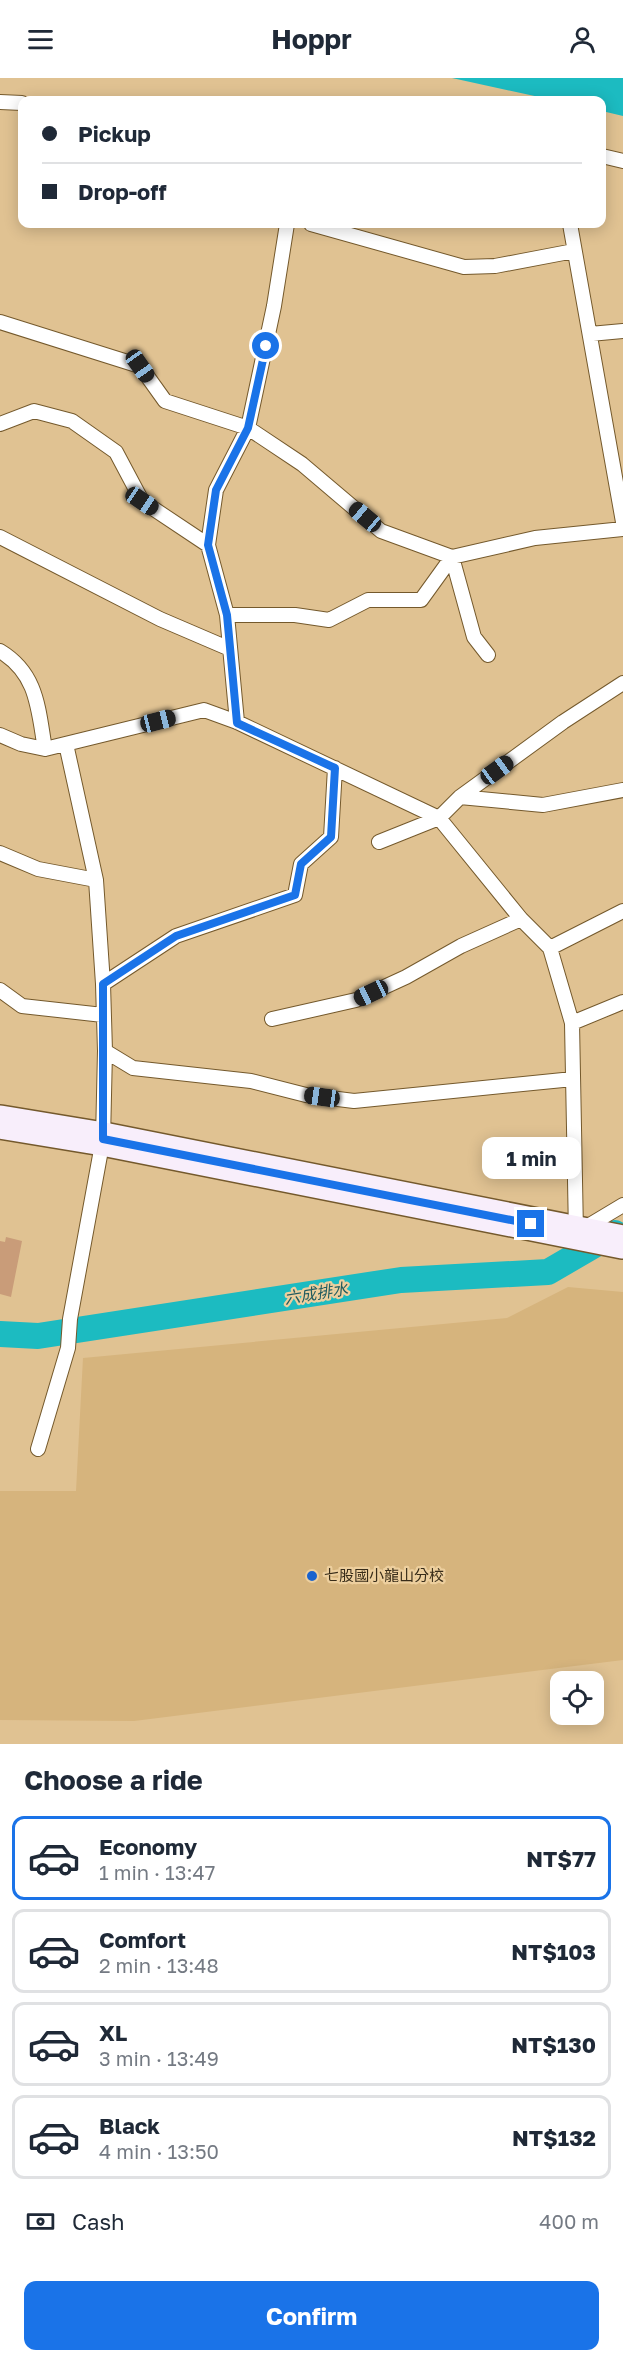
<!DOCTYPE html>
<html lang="en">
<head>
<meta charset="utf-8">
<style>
	body { margin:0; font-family:"Golos Text","Noto Sans TC",sans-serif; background:#f6f6f7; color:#1f2937; height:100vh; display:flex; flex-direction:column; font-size:22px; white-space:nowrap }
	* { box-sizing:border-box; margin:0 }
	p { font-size:20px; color:#747a83 }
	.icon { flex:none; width:33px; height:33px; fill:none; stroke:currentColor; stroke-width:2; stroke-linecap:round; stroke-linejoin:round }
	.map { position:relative; height:1666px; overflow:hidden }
	.details { display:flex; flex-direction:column; background:#fff; flex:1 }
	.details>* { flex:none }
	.top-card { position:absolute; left:18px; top:18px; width:588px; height:132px; border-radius:12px; box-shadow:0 3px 15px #0003; display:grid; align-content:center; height:132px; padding:0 24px; background:#fff }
	.controls { position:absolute; left:550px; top:1593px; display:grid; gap:12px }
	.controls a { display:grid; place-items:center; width:54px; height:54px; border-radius:12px; background:#fff; box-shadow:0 3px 15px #0003; font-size:30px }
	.end { position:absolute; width:27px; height:27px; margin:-14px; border:8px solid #1a73e8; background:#fff; box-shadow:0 0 0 3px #fff }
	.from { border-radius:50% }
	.bubble { position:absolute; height:42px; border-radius:12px; background:#fff; box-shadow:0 3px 15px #0003; font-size:20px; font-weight:700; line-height:42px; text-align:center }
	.car { position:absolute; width:18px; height:36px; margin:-18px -9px; border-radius:8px; box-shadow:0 0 4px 2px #0007; background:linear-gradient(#222 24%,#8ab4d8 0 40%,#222 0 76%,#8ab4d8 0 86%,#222 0) }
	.top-card b { display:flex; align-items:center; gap:21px; height:57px; font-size:22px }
	.top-card b+b { border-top:2px solid #e0e1e3 }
	.top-card i { width:15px; height:15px; background:#1f2937 }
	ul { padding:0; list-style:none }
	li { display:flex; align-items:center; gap:18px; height:84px; margin:0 12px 9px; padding:0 12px; border:3px solid #e0e1e3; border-radius:12px }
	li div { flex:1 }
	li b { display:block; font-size:22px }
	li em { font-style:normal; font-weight:700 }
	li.active { border-color:#1a73e8 }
	li>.icon { width:54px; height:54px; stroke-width:1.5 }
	h2 { padding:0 24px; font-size:27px; line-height:72px }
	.pay { display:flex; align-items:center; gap:15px; height:66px; padding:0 24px; font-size:22px }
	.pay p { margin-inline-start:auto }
	.action { display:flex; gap:12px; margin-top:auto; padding:12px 24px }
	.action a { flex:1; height:69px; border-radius:12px; background:#1a73e8; color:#fff; font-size:24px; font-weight:700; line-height:69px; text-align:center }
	header { display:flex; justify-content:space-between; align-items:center; height:78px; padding:0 24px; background:#fff; font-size:27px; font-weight:700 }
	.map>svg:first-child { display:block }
</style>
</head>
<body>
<header><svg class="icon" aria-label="menu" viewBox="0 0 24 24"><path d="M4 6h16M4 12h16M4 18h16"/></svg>Hoppr<svg class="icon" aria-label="person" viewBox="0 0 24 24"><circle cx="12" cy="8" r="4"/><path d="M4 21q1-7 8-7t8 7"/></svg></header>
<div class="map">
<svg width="623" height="1666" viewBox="0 0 623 1666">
	<rect width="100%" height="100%" fill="#e0c292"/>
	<!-- built -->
	<path fill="#d6b47d" d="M568 1209 623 1214V1582L134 1643 0 1642V1413H76L83 1280 507 1240Z"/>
	<!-- water -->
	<path fill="#1cbbc1" d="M452 0H623V38L602 33V22H553Z"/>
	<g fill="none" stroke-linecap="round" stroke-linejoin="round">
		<!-- canal -->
		<path stroke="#1cbbc1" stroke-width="26" d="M0 1256 38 1258 401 1202 548 1194 615 1155"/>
	</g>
	<!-- building -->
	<path fill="#c99c79" d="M6 1159 22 1163 11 1219 0 1216V1163L5 1164Z"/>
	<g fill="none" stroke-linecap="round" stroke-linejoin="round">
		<!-- service casing -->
		<g stroke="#74592c" stroke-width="16">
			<path id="service" d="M0 24 22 25
				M602 78 623 83
				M311 146 464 189 495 188 574 173
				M570 146 623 444
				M0 244 140 288 165 323 248 350 302 386 381 453 452 479 535 460 623 451
				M590 256 623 253
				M0 346 34 333 72 343 116 374 142 423 208 467
				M0 459 160 541 230 571
				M227 537H295L329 542 368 522H421L452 479 474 559 488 577
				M0 573C38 596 38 631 45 671
				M237 644 227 537 208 467 216 412 248 350 274 228 287 146
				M0 657 21 666 45 671 204 632 237 644 439 740 521 841 550 870 572 945 576 1155
				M460 719 543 727 623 712
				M379 764 439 740 460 719 563 644 623 605
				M0 775 38 791 96 802
				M550 870 623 833
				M103 906 176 858 295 817 301 786 331 759 335 690
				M0 912 22 928 103 937
				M272 941 356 922 406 899 461 868 521 841
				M572 945 623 924
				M105 973 133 990 251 1003 306 1017 354 1023 573 1001
				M583 1151 623 1127
				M38 1371 68 1270 70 1241 103 1061 105 973 103 906 96 802 66 666"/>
		</g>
		<!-- secondary casing -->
		<g stroke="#74592c" stroke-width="36">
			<path id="secondary" d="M0 1044 103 1061 623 1164"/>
		</g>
		<!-- service -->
		<use href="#service" stroke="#fff" stroke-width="14"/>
		<!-- secondary -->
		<use href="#secondary" stroke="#f8eefb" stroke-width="33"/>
	</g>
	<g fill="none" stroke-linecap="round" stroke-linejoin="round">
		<!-- route -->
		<path stroke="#1a73e8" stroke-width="8" d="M266 268 248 350 216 412 208 467 227 537 237 645 335 690 331 759 301 786 295 817 176 858 103 906V1061L531 1146"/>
	</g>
	<!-- markers -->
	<circle fill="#1a63ce" stroke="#edcf9e" stroke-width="2" cx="312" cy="1498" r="6"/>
	<g text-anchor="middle" stroke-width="4.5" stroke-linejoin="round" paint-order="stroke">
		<!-- poi labels -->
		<g font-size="15" fill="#382c19" stroke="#edcf9e" text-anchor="start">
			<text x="324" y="1503">七股國小龍山分校</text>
		</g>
		<!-- water labels -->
		<g font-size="16" font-style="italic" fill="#225c5f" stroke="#edcf9e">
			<text transform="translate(316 1215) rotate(-9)" y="6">六成排水</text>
		</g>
	</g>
</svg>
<div class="controls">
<a><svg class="icon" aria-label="locate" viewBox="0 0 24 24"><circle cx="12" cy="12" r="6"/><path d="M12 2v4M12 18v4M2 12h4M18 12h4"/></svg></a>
</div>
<i class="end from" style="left:266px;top:268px"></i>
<i class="end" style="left:531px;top:1146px"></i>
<div class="bubble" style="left:482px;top:1059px;width:99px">1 min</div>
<i class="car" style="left:140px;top:288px;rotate:145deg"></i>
<i class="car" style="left:142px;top:423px;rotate:124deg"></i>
<i class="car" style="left:365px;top:439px;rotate:310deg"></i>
<i class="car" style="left:158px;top:643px;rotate:76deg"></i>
<i class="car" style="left:497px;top:692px;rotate:54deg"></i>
<i class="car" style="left:371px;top:915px;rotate:245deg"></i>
<i class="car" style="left:322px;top:1019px;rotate:278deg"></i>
<div class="top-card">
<b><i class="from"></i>Pickup</b>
<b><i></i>Drop-off</b>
</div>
</div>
<section class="details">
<h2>Choose a ride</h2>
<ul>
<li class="active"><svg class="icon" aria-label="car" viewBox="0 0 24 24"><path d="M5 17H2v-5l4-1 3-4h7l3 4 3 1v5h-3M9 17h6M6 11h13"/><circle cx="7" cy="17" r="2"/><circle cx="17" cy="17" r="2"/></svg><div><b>Economy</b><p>1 min · 13:47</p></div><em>NT$77</em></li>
<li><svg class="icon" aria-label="car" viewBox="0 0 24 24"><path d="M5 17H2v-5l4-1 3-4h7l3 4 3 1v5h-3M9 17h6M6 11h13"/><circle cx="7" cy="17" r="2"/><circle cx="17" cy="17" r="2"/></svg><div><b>Comfort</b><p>2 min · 13:48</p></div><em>NT$103</em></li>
<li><svg class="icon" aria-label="car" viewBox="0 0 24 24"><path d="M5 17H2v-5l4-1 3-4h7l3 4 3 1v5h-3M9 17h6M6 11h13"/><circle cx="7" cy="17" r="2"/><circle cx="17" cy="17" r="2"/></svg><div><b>XL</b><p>3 min · 13:49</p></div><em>NT$130</em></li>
<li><svg class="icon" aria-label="car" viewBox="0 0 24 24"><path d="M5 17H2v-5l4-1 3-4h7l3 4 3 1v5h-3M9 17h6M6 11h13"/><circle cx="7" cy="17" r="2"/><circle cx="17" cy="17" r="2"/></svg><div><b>Black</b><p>4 min · 13:50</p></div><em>NT$132</em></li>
</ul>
<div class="pay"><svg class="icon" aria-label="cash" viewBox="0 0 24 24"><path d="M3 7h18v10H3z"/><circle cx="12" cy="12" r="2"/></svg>Cash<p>400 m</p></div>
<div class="action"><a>Confirm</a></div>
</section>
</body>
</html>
